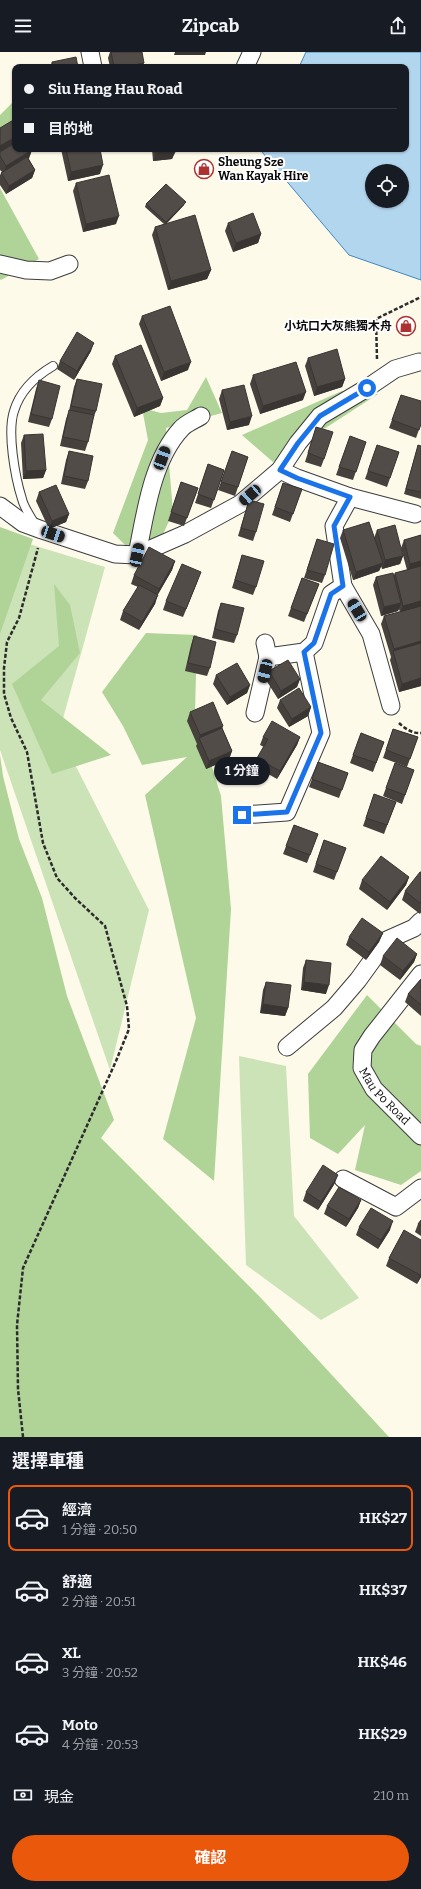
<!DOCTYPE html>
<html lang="zh-TW">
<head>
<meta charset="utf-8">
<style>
	body { margin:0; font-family:Bitter,"Noto Sans TC",serif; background:#20242c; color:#f1f3f6; height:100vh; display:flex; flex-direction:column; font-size:15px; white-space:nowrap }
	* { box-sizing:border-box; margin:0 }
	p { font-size:13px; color:#9ea1a6 }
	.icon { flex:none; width:22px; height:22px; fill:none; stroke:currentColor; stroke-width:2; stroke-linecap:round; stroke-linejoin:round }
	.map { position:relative; height:1385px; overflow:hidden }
	.details { display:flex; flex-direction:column; background:#171b24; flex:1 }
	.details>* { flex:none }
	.banner { position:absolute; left:12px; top:12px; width:397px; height:88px; border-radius:8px; box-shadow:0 1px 3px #0004; display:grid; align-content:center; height:88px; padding:0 12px; background:#171b24 }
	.fabs { position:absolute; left:365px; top:112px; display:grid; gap:8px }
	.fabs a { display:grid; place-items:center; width:44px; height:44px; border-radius:50%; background:#171b24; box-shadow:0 1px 3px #0004; font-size:20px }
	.end { position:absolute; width:18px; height:18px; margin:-9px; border:5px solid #1a73e8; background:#fff; box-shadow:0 0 0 2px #fff }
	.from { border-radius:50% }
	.bubble { position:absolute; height:28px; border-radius:14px; background:#171b24; box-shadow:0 1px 3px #0004; font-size:13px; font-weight:700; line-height:28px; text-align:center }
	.car { position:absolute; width:12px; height:24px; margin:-12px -6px; border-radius:5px; box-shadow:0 0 3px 1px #0007; background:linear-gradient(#222 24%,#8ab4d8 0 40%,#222 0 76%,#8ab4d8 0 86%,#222 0) }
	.banner b { display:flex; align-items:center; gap:14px; height:38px; font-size:15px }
	.banner b+b { border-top:1px solid #363941 }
	.banner i { width:10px; height:10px; background:#f1f3f6 }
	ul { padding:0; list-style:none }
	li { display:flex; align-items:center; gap:12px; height:66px; margin:0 8px 6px; padding:0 4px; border:2px solid transparent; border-radius:8px }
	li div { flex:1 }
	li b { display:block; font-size:15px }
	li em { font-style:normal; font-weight:700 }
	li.selected { border-color:#ea580c }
	li>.icon { width:36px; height:36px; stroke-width:1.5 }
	h2 { padding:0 12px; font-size:18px; line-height:48px }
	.pay { display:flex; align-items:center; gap:10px; height:44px; padding:0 12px; font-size:15px }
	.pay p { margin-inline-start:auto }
	.primary-button { display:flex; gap:8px; margin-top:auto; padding:8px 12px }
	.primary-button a { flex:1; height:46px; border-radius:24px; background:#ea580c; color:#fff; font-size:16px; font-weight:700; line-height:46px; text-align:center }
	header { display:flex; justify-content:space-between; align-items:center; height:52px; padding:0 12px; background:#171b24; font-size:18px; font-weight:700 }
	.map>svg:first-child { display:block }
</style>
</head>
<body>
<header><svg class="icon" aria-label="menu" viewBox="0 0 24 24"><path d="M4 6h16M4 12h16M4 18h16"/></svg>Zipcab<svg class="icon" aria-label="share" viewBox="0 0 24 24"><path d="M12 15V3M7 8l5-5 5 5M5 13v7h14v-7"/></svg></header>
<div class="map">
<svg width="421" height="1385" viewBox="0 0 421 1385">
	<rect width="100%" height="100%" fill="#fdfaea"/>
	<!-- green -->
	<path fill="#cce3b7" d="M26 491 105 515 59 681 149 858 110 1018 0 698V544Z
		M239 1004 286 1014 294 1164 359 1246 321 1268 246 1213Z"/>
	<!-- forest -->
	<path fill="#b0d398" d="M15 48V77L0 86V63Z
		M0 136 39 207 1 228 0 227Z
		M206 325 222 361 166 376 173 460 148 516 113 481 148 388 142 356 161 361 187 358Z
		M342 339 378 342 273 410 242 383Z
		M0 475 33 487 0 582Z
		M54 532 70 553 80 601 41 648 111 703 52 722 12 632 59 594Z
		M146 581 197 583 195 661 221 744 231 857 214 1129 163 1087 196 966 145 743 187 705 142 713 123 674 102 640Z
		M0 703 3 724 19 787 42 846 67 944 114 1068 101 1086 261 1246 389 1385H0Z
		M367 943 416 992 421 994V1119L401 1133 355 1118 365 1073 338 1102 310 1086 308 1022Z"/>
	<!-- water -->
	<path fill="#b3d6ef" stroke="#4187bf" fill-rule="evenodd" d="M306 0H421V228L349 203 262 100 264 97H406V15H299ZM372 119H402V149H372Z"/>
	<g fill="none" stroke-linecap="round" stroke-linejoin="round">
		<!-- service casing -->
		<g stroke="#3d3d3d" stroke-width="10">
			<path id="service" d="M36 474C31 465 24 456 22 447 15 425 7 380 14 359 20 339 36 324 53 314"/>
		</g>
		<!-- minor casing -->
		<g stroke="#3d3d3d" stroke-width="19">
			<g id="minor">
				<path d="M90 0 93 15"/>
				<path d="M245 15 252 0"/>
				<path d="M0 212 26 218 50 219 69 212"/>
				<path d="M350 445 415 462"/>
				<path d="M0 454 23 471 42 478 115 502 137 503 185 482 240 452 280 418 298 391 320 364 367 336 395 317 419 310"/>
				<path d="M137 503C145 463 152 408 181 377 186 371 195 368 201 364"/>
				<path d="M343 534 371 582 391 654"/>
				<path d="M265 591 268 605 304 600 314 591 331 542 343 534 334 474 350 445 297 426 280 418"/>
				<path d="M255 661 268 605"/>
				<path d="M242 763 287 760 321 681 304 600"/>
				<path id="s1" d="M421 922 372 984 363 998 362 1016 374 1037 421 1084"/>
				<path d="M287 995 334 956 358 928 387 888 414 876 421 869"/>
				<path d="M343 1127 396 1155 421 1136"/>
			</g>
		</g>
		<!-- path -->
		<path stroke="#2c2c2c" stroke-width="2.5" stroke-dasharray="4 2" stroke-linecap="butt" d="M377 307 376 267 421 245
			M399 671C404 676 413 682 421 681
			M23 1385 18 1337 17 1273 23 1216 116 1009 129 977 127 954 105 874 75 846 57 826 43 791 27 700 11 666 4 642V616L7 590 19 566 38 496"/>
		<!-- service -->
		<use href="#service" stroke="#fff" stroke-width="8"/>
		<!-- minor -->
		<use href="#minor" stroke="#fff" stroke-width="17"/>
	</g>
	<!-- wall -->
	<path fill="#47413e" d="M110 0H142L143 15H110L108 6Z
		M52 10 78 15H50Z
		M0 76 15 97 32 98 29 106V107L35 118 32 126 6 142 0 133V123L2 120 0 118Z
		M61 97H100V122L68 129Z
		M152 97H175L172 107 153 109Z
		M76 131 116 172 83 180 73 139Z
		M146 152 184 153 166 172 211 218 207 227 168 238 152 183 155 175 164 172 145 155Z
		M228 171 261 182 258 191 233 200 225 179Z
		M142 264 188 318 161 329 139 272Z
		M91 299 74 328 57 317 60 309Z
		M115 304 163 346 160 354 134 365 112 312Z
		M308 306 345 327 342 335 314 344 305 314Z
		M253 323 303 348 260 362 250 332Z
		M77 327 96 359 93 367 88 390 85 399 60 394 66 367 69 359 74 335Z
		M39 328 52 367 49 375 28 370 36 337Z
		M222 338 249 373 227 378 219 347Z
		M401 343 421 372 416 386 389 376Z
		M316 375 324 407 321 415 305 410Z
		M24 383 46 418 43 426 23 427 21 391Z
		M350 384 366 390 353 428 336 423Z
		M377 393 399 400 387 435 365 427Z
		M418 393 421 394V447L404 442Z
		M69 399 88 429 85 437 61 432 66 408Z
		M232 399 248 405 235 444 218 438Z
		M208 412 224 418 211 456 195 451Z
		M181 430 198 436 184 474 168 469Z
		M283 431 302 437 290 470 272 463Z
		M39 440 69 462 66 470 49 477 36 449Z
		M249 448 256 480 253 489 238 484Z
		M343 478 374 486 377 478 403 504 400 512 382 517 381 514 379 519 353 528 340 486Z
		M421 483V634L399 640 390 608 391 605 381 572 384 564 400 560 399 557 398 559 381 564 373 533 376 525 394 523 395 521 407 518 401 496 404 488Z
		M317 487 325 523 322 531 304 526Z
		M242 503 256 535 253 543 232 536Z
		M175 509 172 518 157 543 155 552 139 578 120 568 123 559 138 535 131 532 134 523Z
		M302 526 319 532 304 570 288 564Z
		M198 528 183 565 163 558 166 549Z
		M221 551 237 583 234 591 212 586 218 559Z
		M194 584 210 616 207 624 185 619 191 593Z
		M269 619 300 627 297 635 278 647 266 628Z
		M216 623 250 633 247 641 227 653 213 632Z
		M280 648 311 655 308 664 289 675 277 656Z
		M190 660 223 674 222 676 232 699 229 707 206 717 196 694 197 692 187 669Z
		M393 677 418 685 407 715 383 706Z
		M361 681 384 690 373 720 350 711Z
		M263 685H300L297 693 277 727 254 714 257 706 264 695 260 693Z
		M318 710 348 721 339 746 309 735Z
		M395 711 414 718 402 752 383 744Z
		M374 742 396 750 384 782 363 774Z
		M294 773 318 782 307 811 283 802Z
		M324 788 346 796 334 828 313 820Z
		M421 820V860L420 862 402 848 405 839Z
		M409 825 406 833 387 858 359 837 362 828Z
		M383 881 379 890 366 908 346 893 349 885Z
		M417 902 414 910 400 928 380 913 383 904Z
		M306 908 326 942 301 938 303 916Z
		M421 927V964L405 950 408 942Z
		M266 930 288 956 285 964 260 961 263 938Z
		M335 1131 318 1158 303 1149 306 1140Z
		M361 1148 358 1156 346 1175 324 1162 327 1154Z
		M421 1168V1184L415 1180 418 1172Z
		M359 1175 390 1178 378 1197 356 1183Z
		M404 1178 421 1225 417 1232 386 1214 389 1206Z"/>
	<!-- shaded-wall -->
	<path fill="#393532" d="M175 0H206L205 3H174Z
		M144 11 143 15H125Z
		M15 85V91L0 100V94Z
		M32 98 29 106 3 123 6 114Z
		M176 99 172 107 153 109 156 101Z
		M103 113 100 122 68 129 71 120Z
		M35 118 32 126 6 142 9 134Z
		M186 150 184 153 165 173 166 170Z
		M119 164 116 172 83 180 86 172Z
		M261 182 258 191 233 200 236 191Z
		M211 218 207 227 168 238 171 229Z
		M94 291 91 299 74 328 77 319Z
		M191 310 188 318 161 329 164 320Z
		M345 327 342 335 314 344 317 335Z
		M306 340 303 348 260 362 263 354Z
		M163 346 160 354 134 365 137 356Z
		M252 364 249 373 227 378 230 370Z
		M46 418 43 426 23 427 26 419Z
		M69 462 66 470 49 477 52 469Z
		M403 504 400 512 382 517 385 508Z
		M175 509 172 518 156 546 159 537Z
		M421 509V517L407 520 410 512Z
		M383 511 379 519 353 528 356 520Z
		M201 520 198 528 183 565 186 557Z
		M158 543 155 552 139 578 142 570Z
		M421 549V557L400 562 403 554Z
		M401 551 398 559 381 564 384 555Z
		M421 589V597L393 600 394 597Z
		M421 626V634L399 640 402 632Z
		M300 627 297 635 278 647 281 639Z
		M250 633 247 641 227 653 230 645Z
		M311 655 308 664 289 675 292 667Z
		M223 674 220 682 199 686 197 692 200 683Z
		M300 685 297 693 277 727 280 719Z
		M232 699 229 707 206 717 209 709Z
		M409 825 406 833 387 858 390 850Z
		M383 881 379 890 366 908 369 900Z
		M417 902 414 910 400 928 403 919Z
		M304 930 329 933 326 942 301 938Z
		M263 952 288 956 285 964 260 961Z
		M338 1123 335 1131 318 1158 321 1150Z
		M361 1148 358 1156 346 1175 349 1167Z
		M393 1169 390 1178 378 1197 381 1188Z
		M421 1222V1225L417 1232 420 1223Z"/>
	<!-- building -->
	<path fill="#524c48" stroke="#393532" d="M111 0H142L144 11 125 15H114Z
		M76 5 78 15H53L52 10Z
		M15 67V85L0 94V76Z
		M15 91V97H32V98L6 114 0 104V100Z
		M66 97H100L103 113 71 120Z
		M156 97H175L176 99 156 101Z
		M27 105 35 118 9 134 1 121Z
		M109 123 119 164 86 172 76 131Z
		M166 132 186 150 166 170 146 152Z
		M253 161 261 182 236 191 228 171Z
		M195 163 211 218 171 229 155 175Z
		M170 254 191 310 164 320 142 264Z
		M77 280 94 291 77 319 60 309Z
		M141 293 163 346 137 356 115 304Z
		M337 297 345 327 317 335 308 306Z
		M296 310 306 340 263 354 253 323Z
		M77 327 102 332 96 359 71 354Z
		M39 328 60 334 52 367 31 362Z
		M244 333 252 364 230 370 222 338Z
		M401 343 421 349V372L419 378 392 368Z
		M69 358 94 363 88 390 63 385Z
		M316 375 333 380 324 407 308 401Z
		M43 382 46 418 26 419 24 383Z
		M350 384 366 390 356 420 339 415Z
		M377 393 399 400 390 426 368 419Z
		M418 393 421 394V440L406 437Z
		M69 399 93 404 88 429 64 424Z
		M232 399 248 405 238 435 221 430Z
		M208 412 224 418 214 448 198 442Z
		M181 430 198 436 187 466 171 460Z
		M283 431 302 437 293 462 275 455Z
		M56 433 69 462 52 469 39 440Z
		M249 448 264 452 256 480 241 476Z
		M369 470 383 511 356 520 343 478Z
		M395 473 403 504 385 508 377 478Z
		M421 483V509L410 512 404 488Z
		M317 487 334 492 325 523 307 518Z
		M149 495 175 509 159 537 134 523Z
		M242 503 264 509 256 535 235 528Z
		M182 512 201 520 186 557 166 549Z
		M421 514V549L403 554 395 521Z
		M393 521 401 551 384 555 376 525Z
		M302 526 319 532 307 562 291 556Z
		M139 533 158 543 142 570 123 559Z
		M221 551 244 556 237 583 215 577Z
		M421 554V589L394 597 384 564Z
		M194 584 216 590 210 616 188 611Z
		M421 591V626L402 632 393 599Z
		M288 608 300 627 281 639 269 619Z
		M237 611 250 633 230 645 216 623Z
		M299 636 311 655 292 667 280 648Z
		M213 650 223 674 200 683 190 660Z
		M272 669 300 685 280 719 257 706 268 687 263 685Z
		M222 676 232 699 209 709 199 686Z
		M393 677 418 685 410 707 386 698Z
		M361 681 384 690 376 711 353 703Z
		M318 710 348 721 342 738 312 727Z
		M395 711 414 718 405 743 386 736Z
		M374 742 396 750 387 773 366 766Z
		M294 773 318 782 310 803 286 794Z
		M324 788 346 796 337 820 316 812Z
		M381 804 409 825 390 850 362 828Z
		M420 820H421V852L405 839Z
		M362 866 383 881 369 900 349 885Z
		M397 886 417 902 403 919 383 904Z
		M306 908 331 911 329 933 304 930Z
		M421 927V953L408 942Z
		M266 930 291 933 288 956 263 952Z
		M323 1113 338 1123 321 1150 306 1140Z
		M339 1135 361 1148 349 1167 327 1154Z
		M371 1156 393 1169 381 1188 359 1175Z
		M421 1168V1174L418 1172Z
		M404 1178 421 1188V1222L420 1223 389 1206Z"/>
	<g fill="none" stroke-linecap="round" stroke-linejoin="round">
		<!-- route -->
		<path stroke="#1a73e8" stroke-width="5" d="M242 763 287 760 321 681 304 600 314 591 331 542 343 534 334 474 350 445 297 426 280 418 298 391 320 364 367 336"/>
	</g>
	<!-- icons -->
	<defs>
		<g id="shop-ring" transform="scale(1)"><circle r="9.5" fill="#fff" stroke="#ac3131" stroke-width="1.5"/><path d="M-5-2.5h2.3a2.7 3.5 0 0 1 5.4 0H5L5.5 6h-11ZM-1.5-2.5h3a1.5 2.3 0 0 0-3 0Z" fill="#ac3131"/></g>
	</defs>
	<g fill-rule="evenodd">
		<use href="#shop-ring" x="204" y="117"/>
		<use href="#shop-ring" x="406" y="274"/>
	</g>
	<g text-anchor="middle" stroke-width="4" stroke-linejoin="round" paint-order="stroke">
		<!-- poi labels -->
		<g font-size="12" font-weight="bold" fill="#0a0a0a" stroke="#fff" text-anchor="start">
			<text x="218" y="114">Sheung Sze<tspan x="218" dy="14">Wan Kayak Hire</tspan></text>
			<text x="392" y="278" text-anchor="end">小坑口大灰熊獨木舟</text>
		</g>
		<!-- street labels -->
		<g font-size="12" fill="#0a0a0a" stroke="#fff">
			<text dy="4" stroke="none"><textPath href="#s1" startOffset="150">Mau Po Road</textPath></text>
		</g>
	</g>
</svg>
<div class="fabs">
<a><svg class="icon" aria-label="locate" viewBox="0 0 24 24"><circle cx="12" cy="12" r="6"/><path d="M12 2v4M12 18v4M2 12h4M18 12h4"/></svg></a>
</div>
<i class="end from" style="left:367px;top:336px"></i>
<i class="end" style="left:242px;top:763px"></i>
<div class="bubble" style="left:214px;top:705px;width:56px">1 分鐘</div>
<i class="car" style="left:162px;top:406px;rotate:20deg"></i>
<i class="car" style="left:250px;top:443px;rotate:229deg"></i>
<i class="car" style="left:53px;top:482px;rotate:109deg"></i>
<i class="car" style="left:137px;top:503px;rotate:12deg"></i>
<i class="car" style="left:357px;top:558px;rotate:329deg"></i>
<i class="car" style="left:265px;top:619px;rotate:193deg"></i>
<div class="banner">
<b><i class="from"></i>Siu Hang Hau Road</b>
<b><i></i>目的地</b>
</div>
</div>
<section class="details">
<h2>選擇車種</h2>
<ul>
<li class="selected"><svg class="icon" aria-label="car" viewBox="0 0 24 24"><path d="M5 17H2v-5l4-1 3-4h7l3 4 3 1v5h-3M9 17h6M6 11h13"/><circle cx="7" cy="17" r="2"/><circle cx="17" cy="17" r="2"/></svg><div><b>經濟</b><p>1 分鐘 · 20:50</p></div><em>HK$27</em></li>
<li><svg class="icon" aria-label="car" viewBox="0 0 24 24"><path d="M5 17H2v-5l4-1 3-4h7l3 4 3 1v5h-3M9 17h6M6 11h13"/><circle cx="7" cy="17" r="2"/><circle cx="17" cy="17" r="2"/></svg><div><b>舒適</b><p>2 分鐘 · 20:51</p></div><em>HK$37</em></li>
<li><svg class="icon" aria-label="car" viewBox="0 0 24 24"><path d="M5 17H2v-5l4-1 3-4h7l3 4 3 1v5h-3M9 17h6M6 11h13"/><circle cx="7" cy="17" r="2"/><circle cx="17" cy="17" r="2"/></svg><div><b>XL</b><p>3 分鐘 · 20:52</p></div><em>HK$46</em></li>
<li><svg class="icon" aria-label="car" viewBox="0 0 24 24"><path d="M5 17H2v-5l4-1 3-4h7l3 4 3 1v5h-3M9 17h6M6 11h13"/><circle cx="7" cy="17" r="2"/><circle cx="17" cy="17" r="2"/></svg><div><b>Moto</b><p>4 分鐘 · 20:53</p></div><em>HK$29</em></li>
</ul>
<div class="pay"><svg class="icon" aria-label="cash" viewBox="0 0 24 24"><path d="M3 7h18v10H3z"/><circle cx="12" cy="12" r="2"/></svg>現金<p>210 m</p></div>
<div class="primary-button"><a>確認</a></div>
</section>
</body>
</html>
